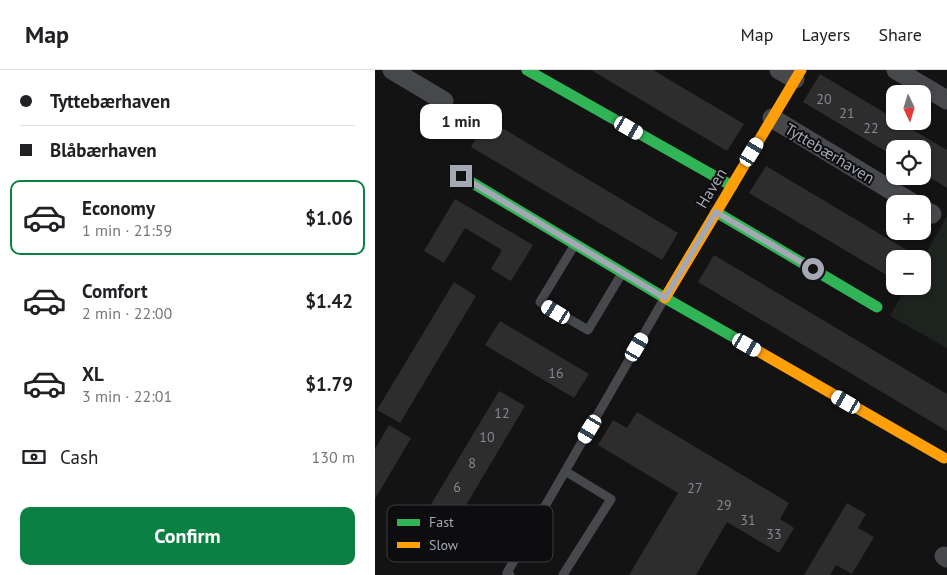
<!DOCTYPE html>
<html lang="en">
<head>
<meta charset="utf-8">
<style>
	body { margin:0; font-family:"PT Sans",sans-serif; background:#f6f6f6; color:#202124; height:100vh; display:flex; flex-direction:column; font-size:19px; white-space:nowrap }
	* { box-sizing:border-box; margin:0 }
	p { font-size:16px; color:#757577 }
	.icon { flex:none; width:28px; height:28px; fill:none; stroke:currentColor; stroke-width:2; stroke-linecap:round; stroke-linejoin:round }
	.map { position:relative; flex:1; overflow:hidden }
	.details { display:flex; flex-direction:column; background:#fff; width:375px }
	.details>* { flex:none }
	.hud { display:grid; align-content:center; height:110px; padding:0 20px; background:#fff }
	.needle { width:32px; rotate:176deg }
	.fabs { position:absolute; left:511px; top:15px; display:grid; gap:10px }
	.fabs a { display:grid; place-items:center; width:45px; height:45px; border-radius:10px; background:#fff; box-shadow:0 1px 4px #0004; font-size:25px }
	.end { position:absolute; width:22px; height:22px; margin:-11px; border:6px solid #a4a8b4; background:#111; box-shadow:0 0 0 2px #111 }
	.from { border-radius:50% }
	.bubble { position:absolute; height:35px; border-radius:10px; background:#fff; box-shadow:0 1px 4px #0004; font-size:16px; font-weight:700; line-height:35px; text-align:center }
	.car { position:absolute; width:15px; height:30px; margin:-15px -8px; border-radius:6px; box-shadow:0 0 4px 1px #0007; background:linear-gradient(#fff 24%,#345 0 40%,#fff 0 76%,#345 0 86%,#fff 0) }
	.hud b { display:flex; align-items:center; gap:18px; height:48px; font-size:19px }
	.hud b+b { border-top:1px solid #e0e0e0 }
	.hud i { width:12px; height:12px; background:#202124 }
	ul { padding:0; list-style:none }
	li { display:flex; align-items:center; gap:15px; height:75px; margin:0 10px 8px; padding:0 10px; border:2px solid transparent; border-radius:10px }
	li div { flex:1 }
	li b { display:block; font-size:19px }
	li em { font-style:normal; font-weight:700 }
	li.active { border-color:#0b8043 }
	li>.icon { width:45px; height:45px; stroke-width:1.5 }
	.pay { display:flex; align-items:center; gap:12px; height:55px; padding:0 20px; font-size:19px }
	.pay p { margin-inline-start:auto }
	.action { display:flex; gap:10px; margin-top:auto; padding:10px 20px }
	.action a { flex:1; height:58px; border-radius:10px; background:#0b8043; color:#fff; font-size:20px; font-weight:700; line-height:58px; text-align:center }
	header { display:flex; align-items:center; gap:30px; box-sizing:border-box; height:70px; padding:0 25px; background:#fff; border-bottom:1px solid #e0e0e0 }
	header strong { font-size:24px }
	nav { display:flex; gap:28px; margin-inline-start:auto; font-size:18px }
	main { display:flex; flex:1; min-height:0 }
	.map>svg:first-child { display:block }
</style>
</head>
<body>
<header>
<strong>Map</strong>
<nav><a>Map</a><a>Layers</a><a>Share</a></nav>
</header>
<main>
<section class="details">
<div class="hud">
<b><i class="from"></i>Tyttebærhaven</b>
<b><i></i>Blåbærhaven</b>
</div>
<ul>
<li class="active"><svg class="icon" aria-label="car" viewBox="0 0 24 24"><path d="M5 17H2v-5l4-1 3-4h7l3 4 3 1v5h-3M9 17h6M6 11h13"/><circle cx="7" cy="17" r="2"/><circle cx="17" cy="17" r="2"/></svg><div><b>Economy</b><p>1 min · 21:59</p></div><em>$1.06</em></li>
<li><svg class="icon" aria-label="car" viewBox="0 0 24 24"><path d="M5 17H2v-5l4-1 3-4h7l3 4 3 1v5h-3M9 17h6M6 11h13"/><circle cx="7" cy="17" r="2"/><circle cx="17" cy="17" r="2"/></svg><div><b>Comfort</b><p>2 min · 22:00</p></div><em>$1.42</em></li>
<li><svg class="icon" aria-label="car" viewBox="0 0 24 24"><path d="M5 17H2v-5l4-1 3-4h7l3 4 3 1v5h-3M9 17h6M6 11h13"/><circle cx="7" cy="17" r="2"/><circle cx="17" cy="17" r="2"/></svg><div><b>XL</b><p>3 min · 22:01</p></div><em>$1.79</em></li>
</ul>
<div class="pay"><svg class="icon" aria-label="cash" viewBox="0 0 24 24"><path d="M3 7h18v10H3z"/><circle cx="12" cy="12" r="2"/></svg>Cash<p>130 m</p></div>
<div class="action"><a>Confirm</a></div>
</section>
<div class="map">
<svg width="572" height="505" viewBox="0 0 572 505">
	<rect width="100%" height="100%" fill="#131313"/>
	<!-- green -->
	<path fill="#1d231e" d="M572 146V278L515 246 532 216H548V189Z"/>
	<!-- building -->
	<path fill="#2d2d2e" d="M216 0H278L369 54 352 81Z
		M445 4 520 49V51H523L572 80V118L548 103V79H520V87L428 32Z
		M112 49 303 163 287 190 96 77Z
		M391 96 547 189H520V210L374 123Z
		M80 129 158 175 136 211 116 199 127 180 90 158 69 193 49 181Z
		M339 185 572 324V361L323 212Z
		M79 212 101 226 25 353 2 340Z
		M125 251 214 304 199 328 110 275Z
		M124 321 150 336 57 492 31 476Z
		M262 342 414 433 405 449 419 458 404 483 352 452 321 505H254L303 423 223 375 238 350 252 358Z
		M14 355 36 368 0 429V379Z
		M472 433 491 444 483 458 499 467 477 504 461 495 455 505H429Z"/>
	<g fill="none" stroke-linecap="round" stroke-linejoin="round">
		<!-- lane -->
		<path stroke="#47484c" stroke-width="9" d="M199 176 165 232 213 260 246 205
			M135 505 132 503 138 492 289 229
			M188 505 236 429 190 401"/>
		<!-- street -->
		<path stroke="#47484c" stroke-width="19" d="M17 0 69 31
			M404 0 420 9
			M521 0 572 30
			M397 48 539 134
			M548 139 557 144
			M569 486 572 488"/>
		<!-- fast -->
		<path stroke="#30b455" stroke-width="11" d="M152 0 357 116
			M86 106 290 228 383 281
			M341 142 502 237"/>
		<!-- slow -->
		<path stroke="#ff9f0a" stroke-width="11" d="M290 228 426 0
			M383 281 569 388"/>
	</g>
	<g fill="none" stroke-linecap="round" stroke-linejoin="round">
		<!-- route -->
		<path stroke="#a4a8b4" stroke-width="6" d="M86 106 290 228 341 142 438 199"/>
	</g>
	<g text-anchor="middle" stroke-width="4" stroke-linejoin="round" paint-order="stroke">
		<!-- number labels -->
		<g font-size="14" fill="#868992">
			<text x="449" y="34">20</text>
			<text x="472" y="48">21</text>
			<text x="496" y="63">22</text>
			<text x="181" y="308">16</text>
			<text x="127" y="348">12</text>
			<text x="112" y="372">10</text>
			<text x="97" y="398">8</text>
			<text x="82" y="422">6</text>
			<text x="320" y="423">27</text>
			<text x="349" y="440">29</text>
			<text x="373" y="455">31</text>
			<text x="399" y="469">33</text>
		</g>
		<!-- street labels -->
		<g font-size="16" fill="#a4a8b4" stroke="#0d0d0f">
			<text transform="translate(455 83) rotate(31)" y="6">Tyttebærhaven</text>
			<text transform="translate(336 118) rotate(-59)" y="6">Haven</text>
		</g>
	</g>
	<!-- legend -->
	<rect x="12" y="435" width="166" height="57" rx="8" fill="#0d0d0f" stroke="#3a3c41" stroke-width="1"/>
	<rect x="22" y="449" width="23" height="7" fill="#30b455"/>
	<rect x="22" y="472" width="23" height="6" fill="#ff9f0a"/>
	<g font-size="14" fill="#a4a8b4">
		<text x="54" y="457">Fast</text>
		<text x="54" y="480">Slow</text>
	</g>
</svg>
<div class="fabs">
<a><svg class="needle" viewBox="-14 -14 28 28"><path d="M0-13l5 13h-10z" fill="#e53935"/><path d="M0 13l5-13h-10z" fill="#757577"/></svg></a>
<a><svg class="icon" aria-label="locate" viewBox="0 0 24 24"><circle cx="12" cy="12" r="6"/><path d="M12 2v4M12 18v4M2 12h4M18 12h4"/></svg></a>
<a>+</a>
<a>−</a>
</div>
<i class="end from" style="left:438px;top:199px"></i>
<i class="end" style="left:86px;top:106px"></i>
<div class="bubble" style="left:45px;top:34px;width:82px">1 min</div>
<i class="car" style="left:254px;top:58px;rotate:120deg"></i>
<i class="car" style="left:377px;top:82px;rotate:31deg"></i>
<i class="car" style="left:181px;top:242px;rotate:301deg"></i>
<i class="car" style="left:372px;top:275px;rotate:120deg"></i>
<i class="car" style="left:262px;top:277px;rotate:30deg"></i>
<i class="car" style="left:471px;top:332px;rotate:300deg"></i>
<i class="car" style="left:215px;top:359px;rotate:211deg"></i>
</div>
</main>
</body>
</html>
